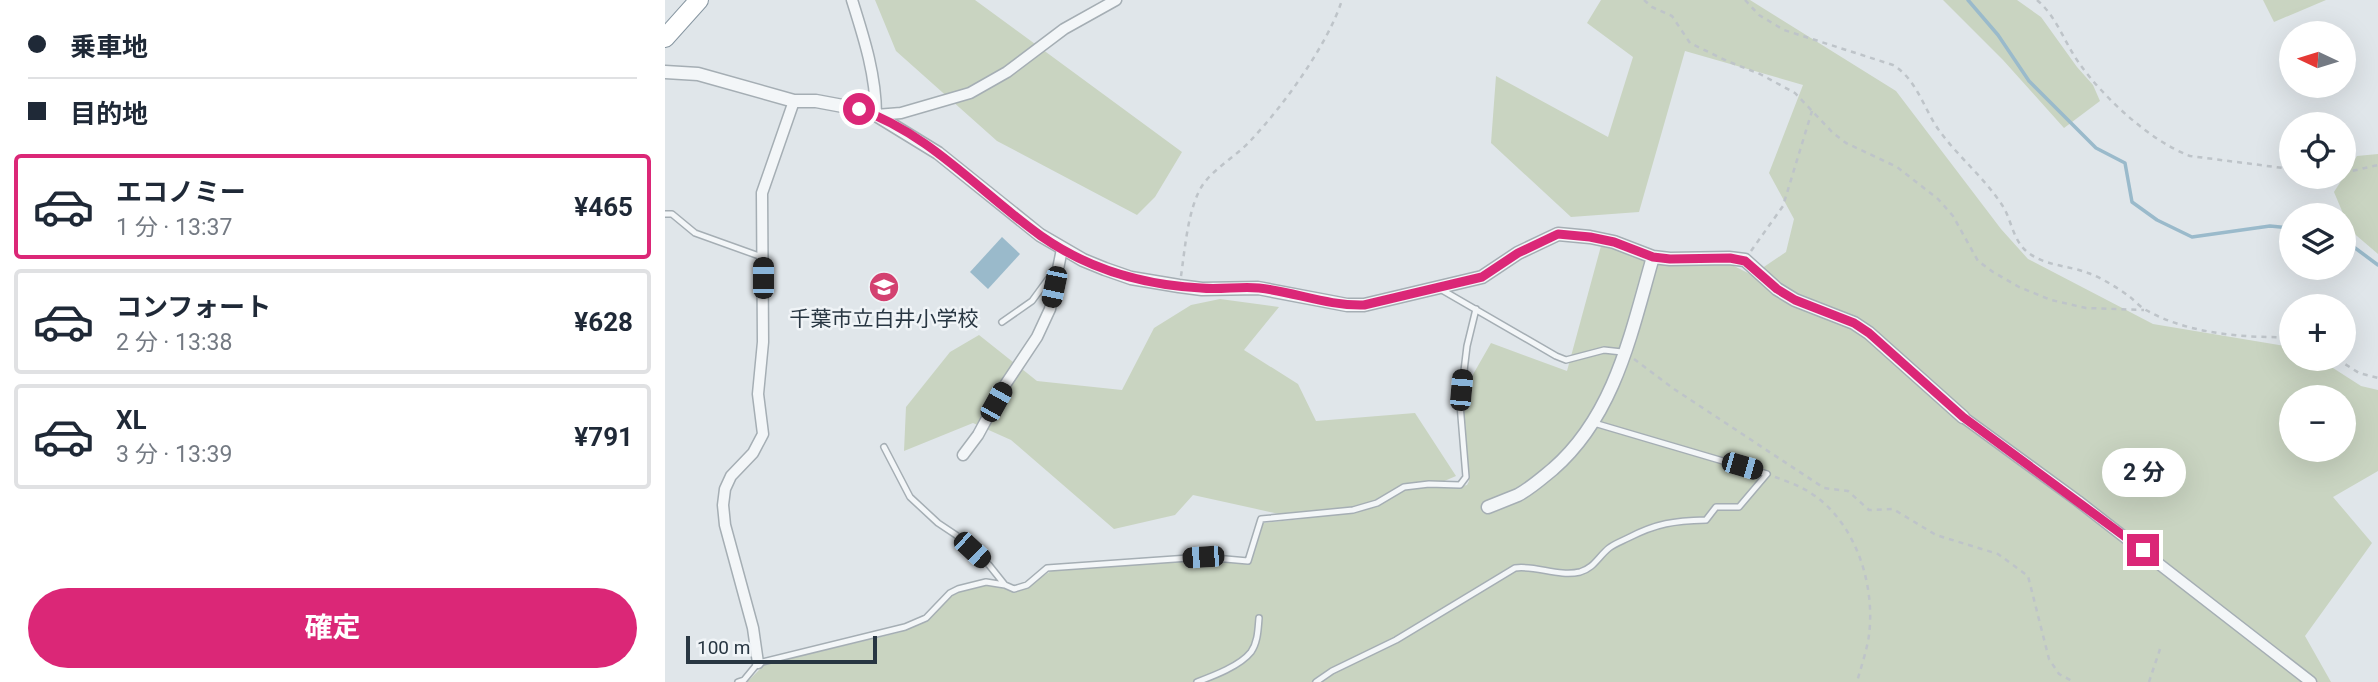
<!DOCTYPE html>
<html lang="ja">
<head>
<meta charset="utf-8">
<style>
	body { margin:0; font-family:Roboto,"Noto Sans JP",sans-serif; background:#f6f6f7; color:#1f2937; height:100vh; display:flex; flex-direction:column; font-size:26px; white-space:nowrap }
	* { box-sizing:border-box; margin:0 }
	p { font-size:23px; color:#747a83 }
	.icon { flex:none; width:38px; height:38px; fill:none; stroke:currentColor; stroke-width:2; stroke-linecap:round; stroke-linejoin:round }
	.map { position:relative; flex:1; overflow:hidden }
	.details { display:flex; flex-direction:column; background:#fff; width:665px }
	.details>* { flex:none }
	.banner { display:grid; align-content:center; height:154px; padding:0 28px; background:#fff }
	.needle { width:46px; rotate:274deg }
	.fabs { position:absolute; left:1614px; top:21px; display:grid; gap:14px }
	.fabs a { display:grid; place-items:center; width:77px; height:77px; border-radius:50%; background:#fff; box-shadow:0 7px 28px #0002; font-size:35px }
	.scale { position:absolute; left:21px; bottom:18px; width:191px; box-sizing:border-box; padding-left:7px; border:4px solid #283642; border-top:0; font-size:19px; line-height:24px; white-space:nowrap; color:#283642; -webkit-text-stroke:5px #f0f4f7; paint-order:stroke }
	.end { position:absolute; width:32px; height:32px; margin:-16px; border:9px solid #db2777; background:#fff; box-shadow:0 0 0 4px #fff }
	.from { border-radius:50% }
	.bubble { position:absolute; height:49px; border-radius:24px; background:#fff; box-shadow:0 7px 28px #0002; font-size:23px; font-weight:700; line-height:49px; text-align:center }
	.car { position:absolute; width:21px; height:42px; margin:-21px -10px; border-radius:9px; box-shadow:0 0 5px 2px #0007; background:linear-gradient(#222 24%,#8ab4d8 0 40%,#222 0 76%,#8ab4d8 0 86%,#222 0) }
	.banner b { display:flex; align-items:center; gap:24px; height:66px; font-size:26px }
	.banner b+b { border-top:2px solid #e0e1e3 }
	.banner i { width:18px; height:18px; background:#1f2937 }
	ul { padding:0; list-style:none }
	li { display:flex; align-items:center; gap:21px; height:105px; margin:0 14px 10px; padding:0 14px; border:4px solid #e0e1e3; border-radius:7px }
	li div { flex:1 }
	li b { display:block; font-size:26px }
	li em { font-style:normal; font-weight:700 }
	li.active { border-color:#db2777 }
	li>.icon { width:63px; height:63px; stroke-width:1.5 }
	.action { display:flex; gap:14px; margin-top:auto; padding:14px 28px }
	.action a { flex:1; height:80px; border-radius:42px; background:#db2777; color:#fff; font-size:28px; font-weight:700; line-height:80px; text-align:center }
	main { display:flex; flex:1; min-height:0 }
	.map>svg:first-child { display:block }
</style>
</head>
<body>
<main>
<section class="details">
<div class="banner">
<b><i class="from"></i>乗車地</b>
<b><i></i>目的地</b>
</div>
<ul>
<li class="active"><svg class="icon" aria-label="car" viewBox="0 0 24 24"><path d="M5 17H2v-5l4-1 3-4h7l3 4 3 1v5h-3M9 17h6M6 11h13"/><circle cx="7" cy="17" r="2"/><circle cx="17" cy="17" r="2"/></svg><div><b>エコノミー</b><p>1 分 · 13:37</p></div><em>¥465</em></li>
<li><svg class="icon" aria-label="car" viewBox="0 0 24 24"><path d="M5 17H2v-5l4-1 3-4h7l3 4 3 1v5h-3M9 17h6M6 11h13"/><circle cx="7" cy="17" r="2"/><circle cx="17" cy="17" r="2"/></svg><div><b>コンフォート</b><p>2 分 · 13:38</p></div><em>¥628</em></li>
<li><svg class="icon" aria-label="car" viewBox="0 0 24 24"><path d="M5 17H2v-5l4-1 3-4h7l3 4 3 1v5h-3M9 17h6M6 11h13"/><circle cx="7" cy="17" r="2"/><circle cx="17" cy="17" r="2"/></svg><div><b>XL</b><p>3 分 · 13:39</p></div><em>¥791</em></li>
</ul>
<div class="action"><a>確定</a></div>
</section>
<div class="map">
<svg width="1713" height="682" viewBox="0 0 1713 682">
	<rect width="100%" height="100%" fill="#e0e6ea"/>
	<!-- green -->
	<path fill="#c9d4c1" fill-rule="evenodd" d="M210 0H310L517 152 490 197 472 215 332 141 231 51Z
		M936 0H1085L1231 91 1336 229 1363 259 1488 324 1626 347V359H1654L1696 386 1713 390V471L1668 497 1707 543 1640 636 1666 682H82L99 665 236 632 291 592 319 585 354 591 386 571 537 559 585 562 598 523 637 519 528 495 510 515 449 529 346 440 308 423 239 451 241 407 285 352 314 335 372 381 457 390 489 328 526 305 555 299 614 307 579 350 633 384 651 421 750 413 791 476 768 486 794 487 802 485 804 481 798 392 826 343 902 371 936 246 1005 264H1065L1087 275 1121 252 1129 219 1104 173 1138 85 1020 51 974 212 906 217 826 143 831 76 943 137 968 57 922 23ZM1626 397H1678V450H1626Z
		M1278 0H1352L1376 17 1412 67 1428 85 1435 101 1399 128 1338 60Z
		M1598 0H1661L1609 22Z
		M1713 154V254L1685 230 1669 192 1692 156Z"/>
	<!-- water -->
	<path fill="#9abacb" d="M337 237 355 254 323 289 305 272Z"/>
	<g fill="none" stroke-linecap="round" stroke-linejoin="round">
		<!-- stream -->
		<path stroke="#9abacb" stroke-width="3.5" d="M1303 0 1333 35 1364 81 1431 148 1460 163 1467 202 1492 220 1527 237 1605 226 1626 228
			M1678 239 1713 265"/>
		<!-- service casing -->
		<g stroke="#a5aeb4" stroke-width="8">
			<path id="service" d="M0 214H7L30 233 97 257
				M777 290 891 356 901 360 939 350 957 352
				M337 322 367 301 389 271
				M219 447 245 497 273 523 291 535 324 565 340 585 349 589 362 585 382 568 538 557 583 561 596 519 688 510 712 503 739 487 764 484 795 485 801 477 795 404 802 346 811 309
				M73 682 79 680 93 663 240 627 261 618 285 593 293 589 321 582 340 585
				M532 682C548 676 575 666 586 652 593 642 593 629 594 618
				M651 682 667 671 731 640 850 568C871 565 893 577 915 572 929 568 933 557 944 548 949 544 957 541 963 538 992 523 1009 521 1041 520L1051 507H1074L1102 474 929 423"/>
		</g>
		<!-- minor casing -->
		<g stroke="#a5aeb4" stroke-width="13">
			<path id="minor" d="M187 0C199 38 211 75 211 115L236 113 305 93 342 72 399 29 451 0
				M1298 417 1413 501 1646 682
				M298 455 313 435 340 385 372 337 385 309 397 249
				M93 663 88 628 60 525 58 505 60 489 66 476 88 453 98 434 93 394 98 342 97 193 129 101"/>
		</g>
		<!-- tertiary casing -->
		<g stroke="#a5aeb4" stroke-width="15">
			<path id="tertiary" d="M0 72 33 74 129 101H151L194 109 211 115 273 153 375 235 418 260 440 269 466 278 514 286 537 289 593 288 682 305H699L817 277 853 253 893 234 925 237 949 242 988 257 1005 259 1064 258 1080 260 1112 289 1130 300 1189 323 1204 333 1298 417
				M823 507C833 503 843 499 853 495 866 488 877 478 888 469 950 415 966 333 988 257"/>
		</g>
		<!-- trunk casing -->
		<g stroke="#8796a1" stroke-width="20">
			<path id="trunk" d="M0 38 34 0"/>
		</g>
		<!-- path -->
		<path stroke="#bec4c9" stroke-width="2.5" stroke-dasharray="5 5" stroke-linecap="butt" d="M979 0 987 7 1007 16 1025 43 1062 61 1095 74 1130 93 1168 133 1181 143 1232 167 1273 199 1288 216 1313 261 1328 272 1354 287 1386 300 1421 308 1479 310
			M1080 0 1094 15 1119 30 1228 65C1253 80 1259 111 1276 133 1294 157 1318 177 1335 202 1346 216 1346 235 1359 249 1376 266 1403 265 1423 273 1437 278 1453 288 1465 297 1470 301 1475 307 1481 310 1523 334 1579 338 1626 337
			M1372 0C1392 17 1399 42 1414 63 1438 97 1485 141 1525 156L1626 169
			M1678 173 1713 165
			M1086 251 1118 206 1147 111
			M516 276C520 249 523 205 539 183 552 166 573 155 587 139 619 105 663 44 677 0
			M969 359 1009 389 1159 488 1183 491 1204 510 1228 509 1271 535 1333 554 1363 576 1384 659 1394 674 1409 682
			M1672 359 1694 373 1713 378
			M1110 477C1118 480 1127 483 1135 487 1187 512 1211 580 1204 635 1202 650 1196 667 1192 682
			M1484 682 1495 649"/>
		<!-- service -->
		<use href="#service" stroke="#f3f6f8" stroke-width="5"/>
		<!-- minor -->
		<use href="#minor" stroke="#f3f6f8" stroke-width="10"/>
		<!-- tertiary -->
		<use href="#tertiary" stroke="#f3f6f8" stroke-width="12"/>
		<!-- trunk -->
		<use href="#trunk" stroke="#fff" stroke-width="18"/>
	</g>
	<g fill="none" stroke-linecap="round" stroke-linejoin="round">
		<!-- route -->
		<path stroke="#db2777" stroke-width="9" d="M194 109C264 133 317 194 376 236 423 269 479 285 536 288 555 290 575 286 594 288 630 292 663 306 699 305L817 277 853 253 893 234 925 237 949 242 988 257 1005 259 1065 258 1080 261 1112 289 1130 300 1189 323 1204 333 1298 417 1478 550"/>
	</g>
	<!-- icons -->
	<defs>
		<g id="school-disc" transform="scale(1.575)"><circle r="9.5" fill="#d34170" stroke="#f0f4f7"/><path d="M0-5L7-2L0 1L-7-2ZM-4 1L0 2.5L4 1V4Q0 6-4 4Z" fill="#fff"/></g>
	</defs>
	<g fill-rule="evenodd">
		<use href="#school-disc" x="219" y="287"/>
	</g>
	<g text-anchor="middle" stroke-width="5" stroke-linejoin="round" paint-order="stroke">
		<!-- poi labels -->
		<g font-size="21" fill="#283642" stroke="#f0f4f7">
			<text x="219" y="326">千葉市立白井小学校</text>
		</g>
	</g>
</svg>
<div class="fabs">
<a><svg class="needle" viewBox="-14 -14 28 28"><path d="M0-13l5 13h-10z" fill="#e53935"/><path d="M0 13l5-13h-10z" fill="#747a83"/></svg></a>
<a><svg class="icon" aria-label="locate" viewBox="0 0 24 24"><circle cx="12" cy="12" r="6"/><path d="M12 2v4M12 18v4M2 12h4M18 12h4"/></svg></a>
<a><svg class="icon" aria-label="layers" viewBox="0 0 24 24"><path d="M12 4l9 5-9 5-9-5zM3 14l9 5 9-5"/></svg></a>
<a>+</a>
<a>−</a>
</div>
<div class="scale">100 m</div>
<i class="end from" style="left:194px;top:109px"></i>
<i class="end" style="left:1478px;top:550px"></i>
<div class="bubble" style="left:1437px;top:448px;width:84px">2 分</div>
<i class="car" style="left:98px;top:278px;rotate:0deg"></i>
<i class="car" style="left:389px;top:287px;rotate:192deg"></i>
<i class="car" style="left:796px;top:390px;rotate:5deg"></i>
<i class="car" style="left:331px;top:402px;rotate:29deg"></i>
<i class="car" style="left:1077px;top:466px;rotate:106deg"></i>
<i class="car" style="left:307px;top:550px;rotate:133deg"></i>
<i class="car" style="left:538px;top:557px;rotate:266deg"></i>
</div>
</main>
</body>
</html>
